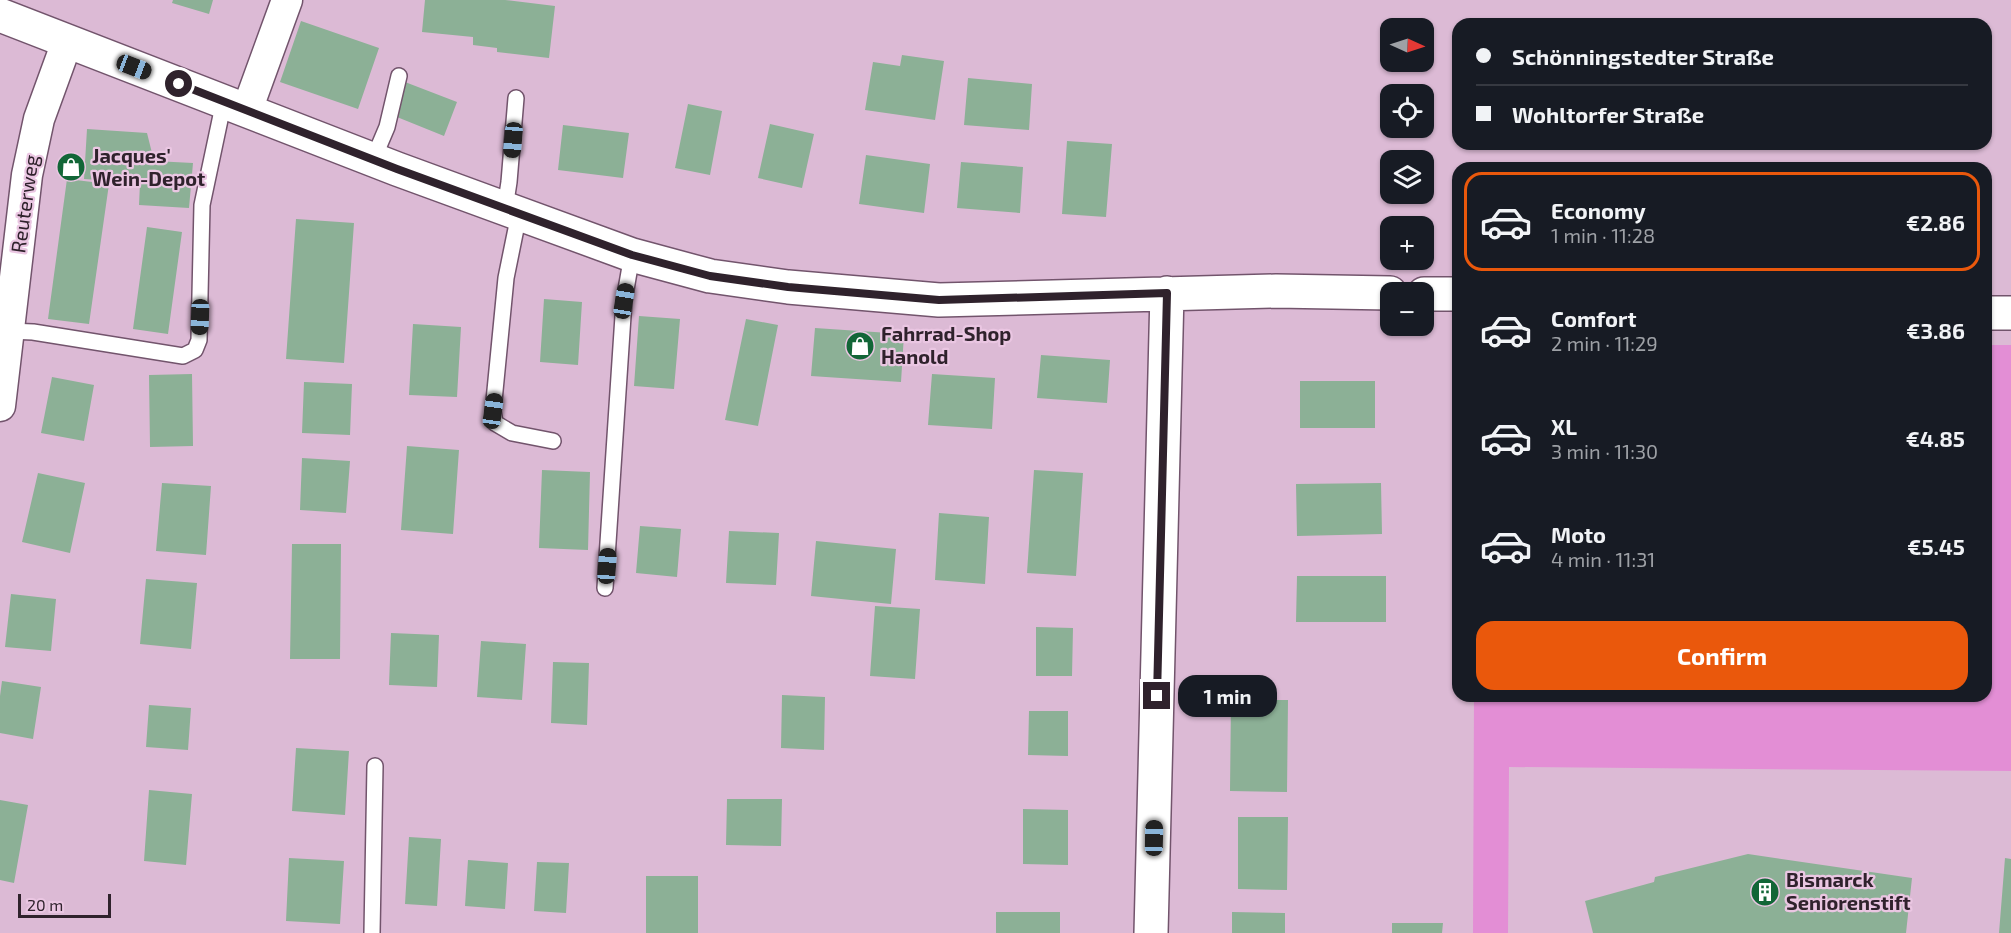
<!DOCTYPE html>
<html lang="en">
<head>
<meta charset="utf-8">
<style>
	body { margin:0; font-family:"Exo 2",sans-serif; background:#20242c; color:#f1f3f6; height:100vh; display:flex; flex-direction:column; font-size:22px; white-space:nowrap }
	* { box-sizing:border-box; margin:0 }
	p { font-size:20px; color:#9ea1a6 }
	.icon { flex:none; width:33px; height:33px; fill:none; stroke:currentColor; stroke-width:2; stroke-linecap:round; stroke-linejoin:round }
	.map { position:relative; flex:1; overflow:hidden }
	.details { position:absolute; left:1452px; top:162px; width:540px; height:540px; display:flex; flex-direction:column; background:#171b24; border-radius:18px; box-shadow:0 2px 4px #0004 }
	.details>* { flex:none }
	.banner { position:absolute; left:1452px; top:18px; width:540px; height:132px; border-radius:18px; box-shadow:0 2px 4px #0004; display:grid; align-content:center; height:132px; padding:0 24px; background:#171b24 }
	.needle { width:39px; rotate:93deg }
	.controls { position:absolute; left:1380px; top:18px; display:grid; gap:12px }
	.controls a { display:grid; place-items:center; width:54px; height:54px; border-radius:12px; background:#171b24; box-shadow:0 2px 4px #0004; font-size:30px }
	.scale { position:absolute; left:18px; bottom:15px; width:93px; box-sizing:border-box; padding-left:6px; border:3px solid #2f222c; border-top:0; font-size:16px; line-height:21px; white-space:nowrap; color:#2f222c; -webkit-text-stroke:4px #eac6e2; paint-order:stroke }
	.end { position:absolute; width:27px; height:27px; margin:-14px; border:8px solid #2f222c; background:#fff; box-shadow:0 0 0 3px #fff }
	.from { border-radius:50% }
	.bubble { position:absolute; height:42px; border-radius:18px; background:#171b24; box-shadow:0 2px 4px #0004; font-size:20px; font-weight:700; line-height:42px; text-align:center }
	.car { position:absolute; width:18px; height:36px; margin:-18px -9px; border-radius:8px; box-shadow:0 0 4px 2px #0007; background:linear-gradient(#222 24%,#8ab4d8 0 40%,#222 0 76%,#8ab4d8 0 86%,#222 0) }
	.banner b { display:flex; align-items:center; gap:21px; height:57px; font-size:22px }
	.banner b+b { border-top:2px solid #363941 }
	.banner i { width:15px; height:15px; background:#f1f3f6 }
	ul { padding:10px 0 0; list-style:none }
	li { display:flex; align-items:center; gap:18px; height:99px; margin:0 12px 9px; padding:0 12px; border:3px solid transparent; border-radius:18px }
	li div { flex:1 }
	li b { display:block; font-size:22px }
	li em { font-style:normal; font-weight:700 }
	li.active { border-color:#ea580c }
	li>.icon { width:54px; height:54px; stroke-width:1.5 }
	.cta { display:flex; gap:12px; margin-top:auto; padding:12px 24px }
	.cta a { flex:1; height:69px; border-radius:18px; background:#ea580c; color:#fff; font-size:24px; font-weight:700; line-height:69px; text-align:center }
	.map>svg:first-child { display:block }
</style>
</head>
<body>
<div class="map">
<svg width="2011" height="933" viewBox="0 0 2011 933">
	<rect width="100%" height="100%" fill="#dcbad5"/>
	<!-- green -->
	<path fill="#e38ed5" d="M1986 345H2011V771L1509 767 1508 933H1473L1474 696H1986Z"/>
	<!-- building -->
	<path fill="#8cb096" d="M173 0H213L209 14 172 3Z
		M425 0H505L555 6 549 58 497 52V48L473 45V37L422 32Z
		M301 21 379 48 358 109 280 82Z
		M902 55 944 61 935 120 865 110 873 62 900 66Z
		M968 78 1032 84 1029 130 964 125Z
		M405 82 457 102 444 136 392 115Z
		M688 104 722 111 710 175 675 168Z
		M770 124 814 134 802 188 758 178Z
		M563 125 629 133 623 178 558 170Z
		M87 129 147 133 154 161 193 163 189 208 139 205 140 183 84 179Z
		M1067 141 1112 144 1106 217 1062 214Z
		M866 155 930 164 924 213 859 204Z
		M961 162 1023 167 1020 213 957 208Z
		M67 179 109 184 89 324 48 319Z
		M296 219 354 223 344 363 286 359Z
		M147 227 182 232 168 334 133 329Z
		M544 299 582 302 578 365 540 362Z
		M639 316 680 319 674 389 634 386Z
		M746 319 778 325 758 426 725 420Z
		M413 324 461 327 457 397 409 395Z
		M815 328 904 334 901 382 811 376Z
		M1041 355 1110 360 1107 403 1037 398Z
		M192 374 193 446 150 447 149 375Z
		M932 374 995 378 992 429 928 425Z
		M52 377 94 385 84 441 41 433Z
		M1300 381H1375V428H1300Z
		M304 382 352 384 350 435 302 433Z
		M407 446 459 450 453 534 401 530Z
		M302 458 350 461 346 513 300 510Z
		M542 470 590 472 588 550 539 548Z
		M1034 470 1083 473 1076 576 1027 573Z
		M38 473 85 483 70 553 22 542Z
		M162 483 211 486 206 555 156 551Z
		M1381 483 1382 534 1297 536 1296 484Z
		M939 513 989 517 985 584 935 580Z
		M640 526 681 529 677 577 636 573Z
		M729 531 779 533 776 585 726 583Z
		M816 541 896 549 891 604 811 596Z
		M292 544H341L340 659H290Z
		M1297 576H1386V622H1296Z
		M146 579 197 583 191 649 140 644Z
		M11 594 56 599 51 651 5 647Z
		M875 606 920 609 915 679 870 676Z
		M1036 627 1073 628 1072 676H1036Z
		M391 633 439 635 437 687 389 685Z
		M481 641 526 644 522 700 477 697Z
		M553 662 589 663 587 725 551 723Z
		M2 681 41 687 33 739 0 733V696Z
		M782 695 825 697 824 750 781 748Z
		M1231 700H1288L1287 792 1230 791Z
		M149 705 191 708 188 750 146 747Z
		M1029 711H1068V756L1028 755Z
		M296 748 349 751 345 815 292 811Z
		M149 790 192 794 186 865 144 861Z
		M727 799H782L781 846 726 845Z
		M0 800 28 805 14 883 0 880Z
		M1023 809 1068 810V865L1023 864Z
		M1238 817H1288L1287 890 1238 889Z
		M409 837 441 839 437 906 405 904Z
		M1748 854 1912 878 1906 933H1593L1585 901 1654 882 1655 877Z
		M289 858 344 861 340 924 286 921Z
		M2005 858 2011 859V933H1999Z
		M468 860 508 863 505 909 465 906Z
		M537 862 569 863 566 913 534 911Z
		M646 876H698V933H646Z
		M996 912H1060V933H996Z
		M1232 912 1285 913V933H1232Z
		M1392 923H1443L1442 933H1392Z"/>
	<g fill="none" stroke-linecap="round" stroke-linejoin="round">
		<!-- lane casing -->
		<g stroke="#72546c" stroke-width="18">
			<path id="lane" d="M373 160 387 127 399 76
				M505 208 509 182 516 98
				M519 214 506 278 493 411 495 423 512 433 553 441
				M9 331 33 332 183 356 195 350 199 340 202 205 224 101
				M605 588 624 301 632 255
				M372 933 375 766"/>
		</g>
		<!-- street casing -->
		<g stroke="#72546c" stroke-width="33">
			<path id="street" d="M247 110 287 0
				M0 406 27 175 39 119 67 42"/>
		</g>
		<!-- secondary casing -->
		<g stroke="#72546c" stroke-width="36">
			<path id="secondary" d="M0 15 397 169 632 255 710 276 788 287 939 300 1276 291 1390 293
				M1424 294H1458
				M1986 313H2011
				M1151 933 1167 293"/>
		</g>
		<!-- lane -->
		<use href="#lane" stroke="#fff" stroke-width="15"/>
		<!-- street -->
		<use href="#street" stroke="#fff" stroke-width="30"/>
		<!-- secondary -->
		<use href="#secondary" stroke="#fff" stroke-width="33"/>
	</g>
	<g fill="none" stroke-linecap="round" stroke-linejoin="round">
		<!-- route -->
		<path stroke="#2f222c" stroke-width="8" d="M179 84 397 169 632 255 710 276 788 287 939 300 1167 293 1157 696"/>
	</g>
	<!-- icons -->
	<defs>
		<g id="shop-disc" transform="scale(1.5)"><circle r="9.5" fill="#126637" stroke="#eac6e2"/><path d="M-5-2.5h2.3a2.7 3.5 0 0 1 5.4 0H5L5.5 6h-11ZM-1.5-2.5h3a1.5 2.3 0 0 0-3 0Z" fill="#fff"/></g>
		<g id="building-disc" transform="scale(1.5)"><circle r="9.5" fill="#126637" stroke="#eac6e2"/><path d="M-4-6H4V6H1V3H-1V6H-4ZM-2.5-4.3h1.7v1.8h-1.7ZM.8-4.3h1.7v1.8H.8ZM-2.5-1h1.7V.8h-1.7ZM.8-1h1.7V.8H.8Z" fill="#fff"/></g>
	</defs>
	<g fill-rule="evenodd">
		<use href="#shop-disc" x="71" y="167"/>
		<use href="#shop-disc" x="860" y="346"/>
		<use href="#building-disc" x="1765" y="892"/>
	</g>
	<g text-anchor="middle" stroke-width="4.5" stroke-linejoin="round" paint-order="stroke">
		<!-- poi labels -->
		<g font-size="20" font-weight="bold" fill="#2f222c" stroke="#eac6e2" text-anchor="start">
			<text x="92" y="163">Jacques'<tspan x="92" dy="23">Wein-Depot</tspan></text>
			<text x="881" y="341">Fahrrad-Shop<tspan x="881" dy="23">Hanold</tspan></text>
			<text x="1786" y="887">Bismarck<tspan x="1786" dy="23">Seniorenstift</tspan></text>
		</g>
		<!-- street labels -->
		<g font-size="20" fill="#2f222c" stroke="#eac6e2">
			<text transform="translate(25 204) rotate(-82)" y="7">Reuterweg</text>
		</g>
	</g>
</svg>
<div class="controls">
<a><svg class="needle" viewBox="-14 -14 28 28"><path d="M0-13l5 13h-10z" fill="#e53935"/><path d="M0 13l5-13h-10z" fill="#9ea1a6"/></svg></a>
<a><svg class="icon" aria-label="locate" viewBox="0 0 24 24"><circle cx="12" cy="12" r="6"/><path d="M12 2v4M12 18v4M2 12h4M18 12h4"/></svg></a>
<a><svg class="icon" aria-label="layers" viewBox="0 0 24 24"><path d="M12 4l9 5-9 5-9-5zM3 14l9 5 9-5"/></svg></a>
<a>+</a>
<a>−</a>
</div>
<div class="scale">20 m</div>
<i class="end from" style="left:179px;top:84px"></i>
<i class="end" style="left:1157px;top:696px"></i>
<div class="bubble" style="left:1178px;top:675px;width:99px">1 min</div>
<i class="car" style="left:134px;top:67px;rotate:111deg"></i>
<i class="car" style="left:513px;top:140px;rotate:185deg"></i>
<i class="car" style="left:624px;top:301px;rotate:9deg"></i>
<i class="car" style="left:200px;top:317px;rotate:182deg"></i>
<i class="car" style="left:493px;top:411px;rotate:8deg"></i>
<i class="car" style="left:607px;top:566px;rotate:4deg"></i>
<i class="car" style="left:1154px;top:838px;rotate:1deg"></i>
<div class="banner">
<b><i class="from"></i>Schönningstedter Straße</b>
<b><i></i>Wohltorfer Straße</b>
</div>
<section class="details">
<ul>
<li class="active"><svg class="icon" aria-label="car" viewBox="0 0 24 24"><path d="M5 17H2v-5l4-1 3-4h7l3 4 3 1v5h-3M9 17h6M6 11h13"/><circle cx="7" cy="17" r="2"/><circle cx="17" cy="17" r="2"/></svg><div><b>Economy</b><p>1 min · 11:28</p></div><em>€2.86</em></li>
<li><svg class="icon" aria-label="car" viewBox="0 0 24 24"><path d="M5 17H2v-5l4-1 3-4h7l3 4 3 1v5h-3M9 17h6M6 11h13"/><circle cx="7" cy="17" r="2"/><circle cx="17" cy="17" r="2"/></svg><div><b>Comfort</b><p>2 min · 11:29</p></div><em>€3.86</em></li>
<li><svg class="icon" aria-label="car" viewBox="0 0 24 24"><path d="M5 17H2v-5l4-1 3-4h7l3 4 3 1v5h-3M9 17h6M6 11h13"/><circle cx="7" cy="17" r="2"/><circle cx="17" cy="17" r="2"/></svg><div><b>XL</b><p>3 min · 11:30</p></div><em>€4.85</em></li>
<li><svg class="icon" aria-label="car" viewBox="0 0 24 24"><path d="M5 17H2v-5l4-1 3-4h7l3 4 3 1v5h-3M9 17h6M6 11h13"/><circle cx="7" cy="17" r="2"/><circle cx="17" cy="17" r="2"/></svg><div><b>Moto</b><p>4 min · 11:31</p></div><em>€5.45</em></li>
</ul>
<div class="cta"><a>Confirm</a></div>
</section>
</div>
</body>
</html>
